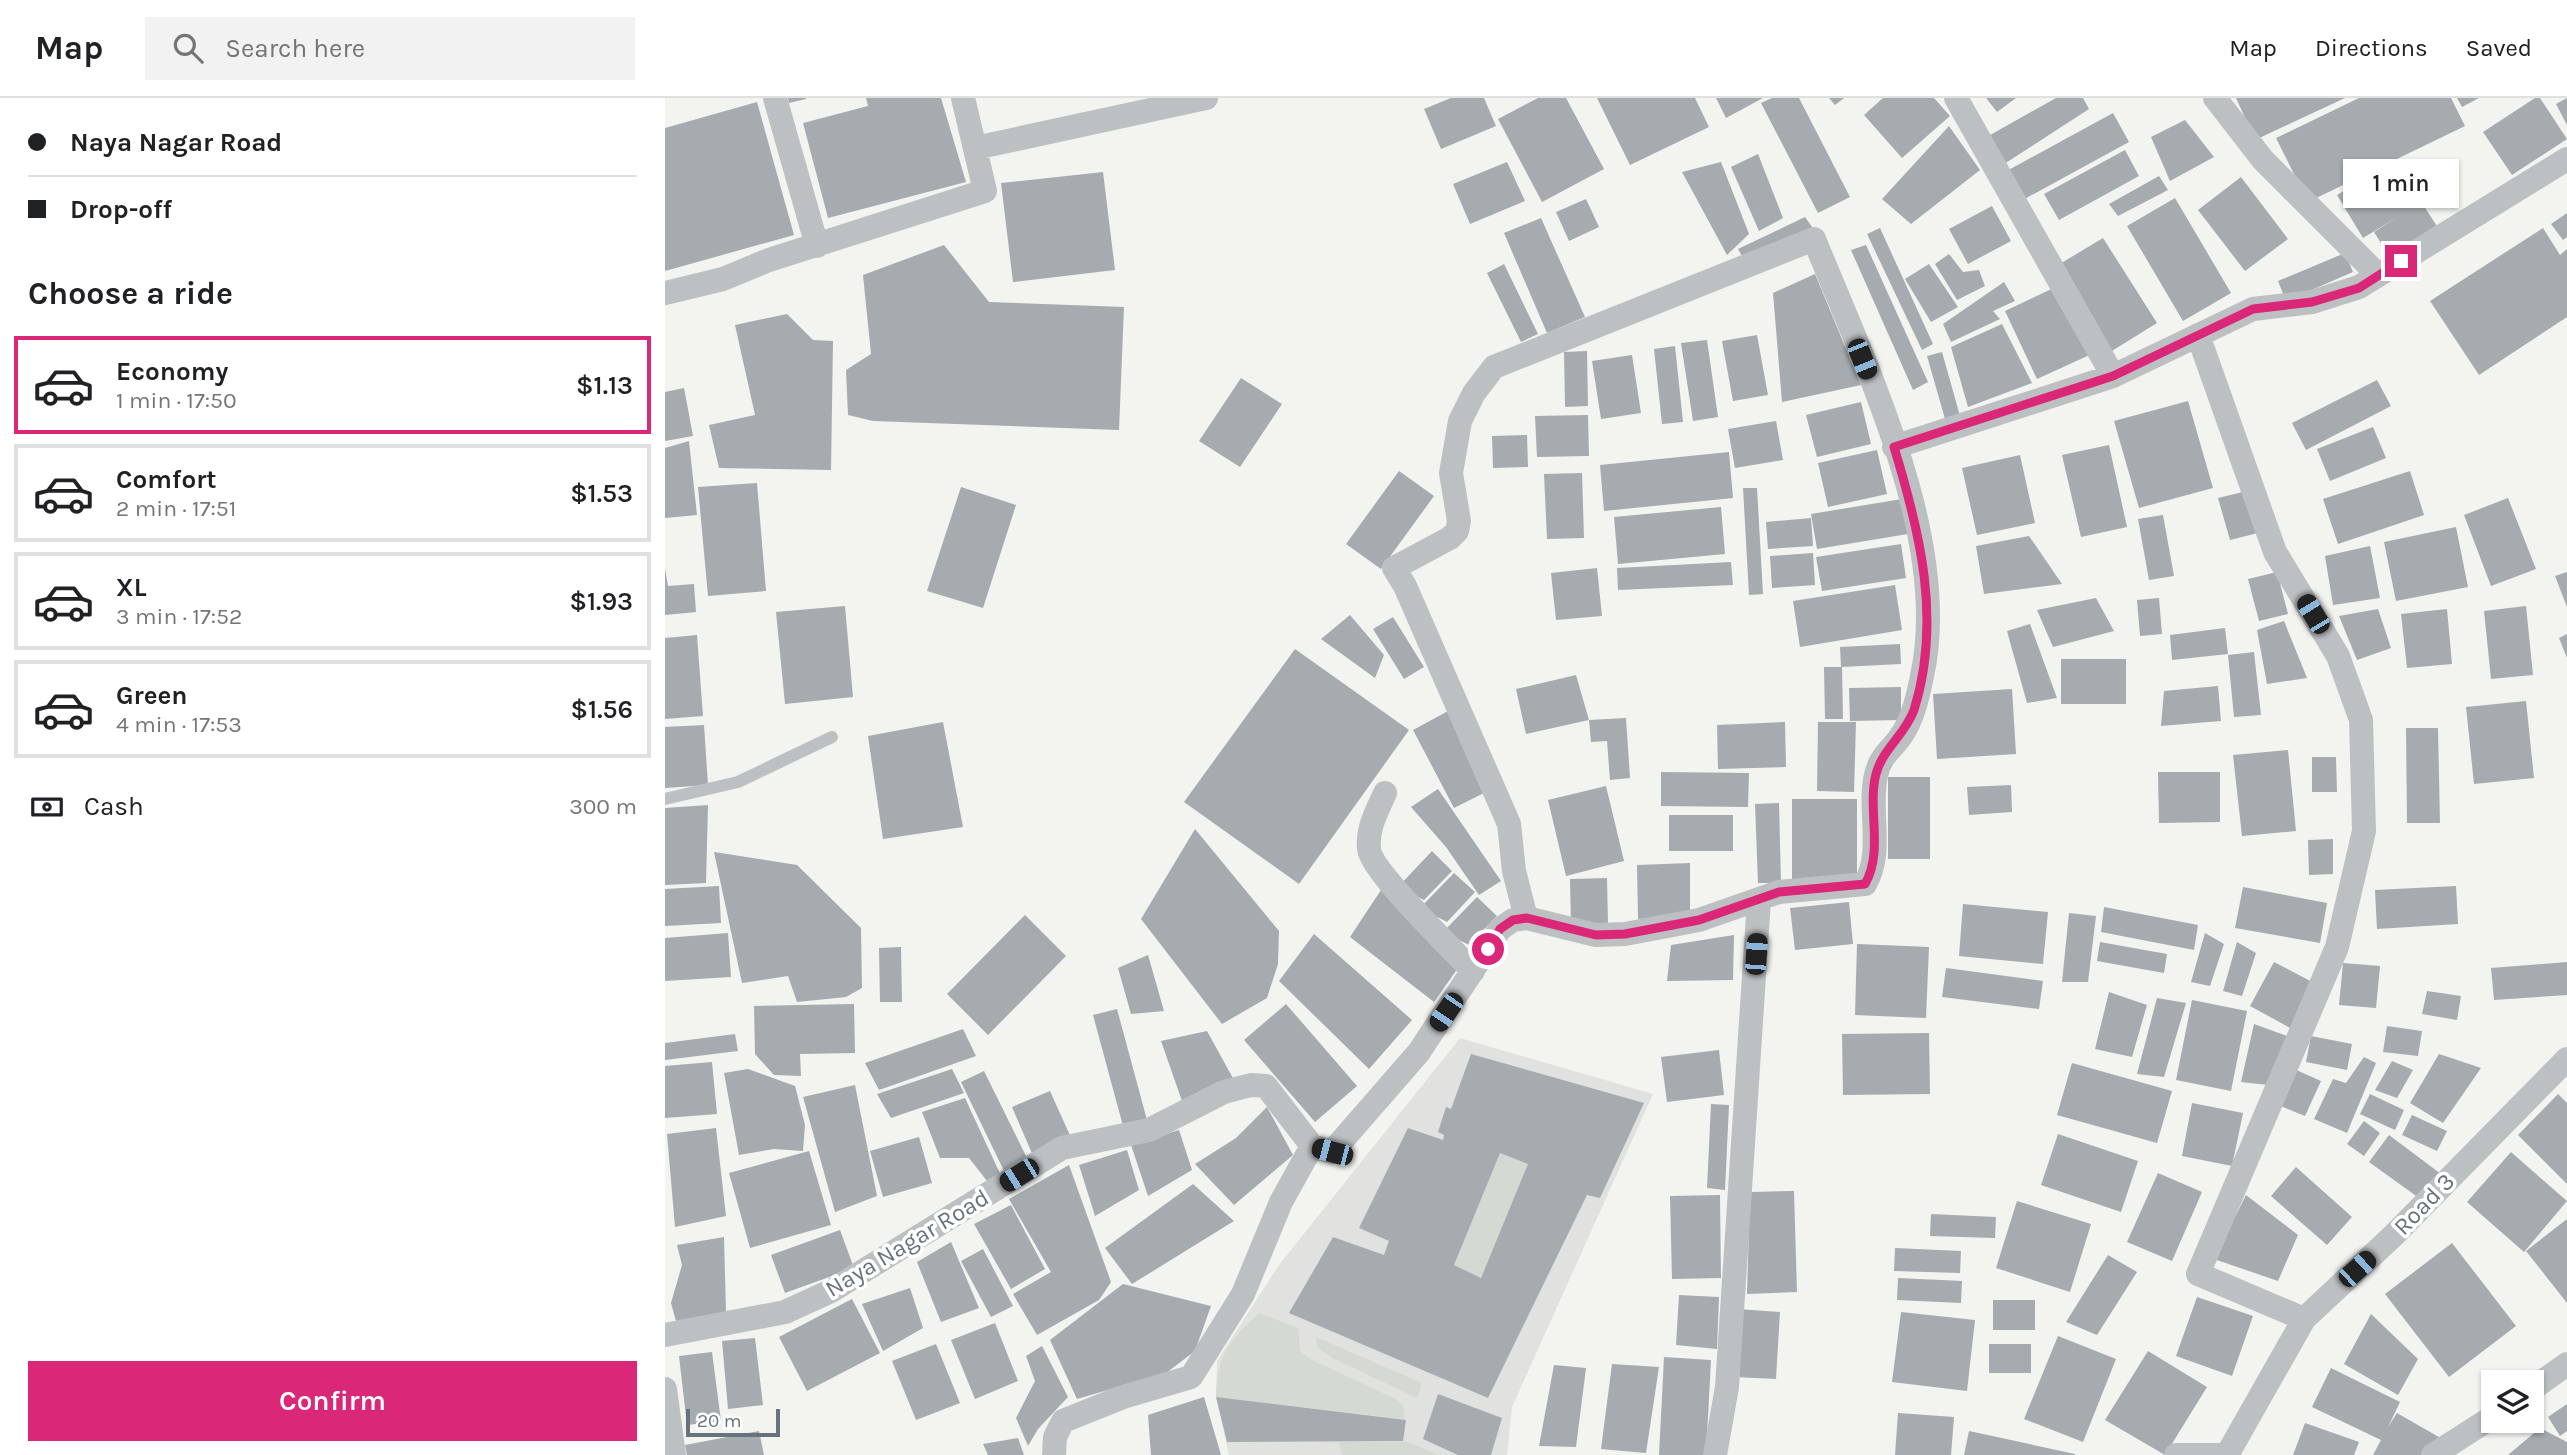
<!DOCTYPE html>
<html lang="en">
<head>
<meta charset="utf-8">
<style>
	body { margin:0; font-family:Karla,sans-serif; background:#f2f2f2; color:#202124; height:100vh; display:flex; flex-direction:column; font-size:26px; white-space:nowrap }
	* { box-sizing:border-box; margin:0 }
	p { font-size:23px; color:#757577 }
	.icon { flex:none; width:38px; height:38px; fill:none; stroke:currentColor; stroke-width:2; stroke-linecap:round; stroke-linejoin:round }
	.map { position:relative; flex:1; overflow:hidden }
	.details { display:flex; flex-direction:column; background:#fff; width:665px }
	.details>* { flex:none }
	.guide { display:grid; align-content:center; height:154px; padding:0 28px; background:#fff }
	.buttons { position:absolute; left:1816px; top:1272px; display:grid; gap:14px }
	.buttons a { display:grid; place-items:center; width:63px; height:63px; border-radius:0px; background:#fff; box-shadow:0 2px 5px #0004; font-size:35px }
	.scale { position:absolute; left:21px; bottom:18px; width:94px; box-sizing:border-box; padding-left:7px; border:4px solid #66737d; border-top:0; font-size:19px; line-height:24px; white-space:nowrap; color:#66737d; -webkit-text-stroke:5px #fff; paint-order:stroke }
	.end { position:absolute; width:32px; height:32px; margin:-16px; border:9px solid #db2777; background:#fff; box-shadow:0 0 0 4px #fff }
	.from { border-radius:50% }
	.bubble { position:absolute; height:49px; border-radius:0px; background:#fff; box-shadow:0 2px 5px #0004; font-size:23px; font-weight:600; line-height:49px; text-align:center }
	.car { position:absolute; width:21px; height:42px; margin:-21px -10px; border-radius:9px; box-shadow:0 0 5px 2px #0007; background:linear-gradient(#222 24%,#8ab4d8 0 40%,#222 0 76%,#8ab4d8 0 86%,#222 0) }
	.guide b { display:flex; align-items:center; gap:24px; height:66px; font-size:26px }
	.guide b+b { border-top:2px solid #e0e0e0 }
	.guide i { width:18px; height:18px; background:#202124 }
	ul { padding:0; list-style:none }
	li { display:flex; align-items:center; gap:21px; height:98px; margin:0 14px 10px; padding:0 14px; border:4px solid #e0e0e0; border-radius:0px }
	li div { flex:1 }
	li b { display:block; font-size:26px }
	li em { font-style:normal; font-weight:600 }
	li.current { border-color:#db2777 }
	li>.icon { width:63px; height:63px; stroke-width:1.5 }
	h2 { padding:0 28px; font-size:32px; line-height:84px }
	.pay { display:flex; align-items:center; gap:18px; height:77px; padding:0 28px; font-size:26px }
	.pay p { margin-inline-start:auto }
	.cta { display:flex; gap:14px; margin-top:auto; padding:14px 28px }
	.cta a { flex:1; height:80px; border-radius:0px; background:#db2777; color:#fff; font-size:28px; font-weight:600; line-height:80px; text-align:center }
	header { display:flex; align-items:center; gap:42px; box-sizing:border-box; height:98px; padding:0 35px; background:#fff; border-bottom:2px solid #e0e0e0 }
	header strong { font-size:33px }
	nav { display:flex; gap:38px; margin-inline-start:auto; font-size:24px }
	.search { width:490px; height:63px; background:#f2f2f2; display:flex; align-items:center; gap:18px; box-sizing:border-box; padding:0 24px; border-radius:0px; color:#757577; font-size:26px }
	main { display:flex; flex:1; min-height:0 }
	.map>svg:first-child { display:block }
</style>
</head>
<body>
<header>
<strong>Map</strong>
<div class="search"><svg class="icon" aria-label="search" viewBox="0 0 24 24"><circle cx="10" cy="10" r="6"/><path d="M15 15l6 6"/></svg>Search here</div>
<nav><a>Map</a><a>Directions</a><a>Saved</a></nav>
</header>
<main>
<section class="details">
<div class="guide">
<b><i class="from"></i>Naya Nagar Road</b>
<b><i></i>Drop-off</b>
</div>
<h2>Choose a ride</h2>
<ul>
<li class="current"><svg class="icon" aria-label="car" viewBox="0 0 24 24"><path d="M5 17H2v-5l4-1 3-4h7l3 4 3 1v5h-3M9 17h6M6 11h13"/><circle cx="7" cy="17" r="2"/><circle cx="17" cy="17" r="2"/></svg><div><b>Economy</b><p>1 min · 17:50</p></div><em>$1.13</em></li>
<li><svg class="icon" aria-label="car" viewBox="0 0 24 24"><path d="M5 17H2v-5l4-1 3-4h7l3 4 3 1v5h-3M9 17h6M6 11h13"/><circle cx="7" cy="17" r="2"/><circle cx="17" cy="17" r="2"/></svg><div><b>Comfort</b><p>2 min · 17:51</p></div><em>$1.53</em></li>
<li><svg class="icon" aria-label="car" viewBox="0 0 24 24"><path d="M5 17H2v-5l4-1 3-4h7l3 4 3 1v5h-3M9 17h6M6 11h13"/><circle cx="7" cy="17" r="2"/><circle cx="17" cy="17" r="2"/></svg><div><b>XL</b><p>3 min · 17:52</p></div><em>$1.93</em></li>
<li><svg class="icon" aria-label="car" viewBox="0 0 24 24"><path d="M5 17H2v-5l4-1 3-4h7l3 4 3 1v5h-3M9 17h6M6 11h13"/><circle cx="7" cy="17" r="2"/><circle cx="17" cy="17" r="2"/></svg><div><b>Green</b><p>4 min · 17:53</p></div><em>$1.56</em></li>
</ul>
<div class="pay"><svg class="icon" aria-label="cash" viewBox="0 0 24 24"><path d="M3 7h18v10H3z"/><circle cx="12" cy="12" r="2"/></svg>Cash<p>300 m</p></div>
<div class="cta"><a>Confirm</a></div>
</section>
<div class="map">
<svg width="1902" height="1357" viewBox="0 0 1902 1357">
	<rect width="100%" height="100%" fill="#f3f3f0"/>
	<!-- built -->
	<path fill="#e1e2e0" d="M795 940 988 996 847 1309 842 1357H564L551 1299 552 1263 614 1167Z"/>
	<!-- green -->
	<path fill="#d4d9d1" d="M835 1055 863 1066 816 1180 789 1167Z
		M594 1215 633 1230 635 1253 647 1262 733 1302 739 1310V1321L551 1299C553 1255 563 1245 594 1215Z
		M651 1239 757 1285 752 1300 669 1261 652 1249Z
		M743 1344 774 1357H677L674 1344Z"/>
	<!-- building -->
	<path fill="#a5abaf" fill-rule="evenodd" d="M123 0H141V1L124 5Z
		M201 0H276L301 84 163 120 138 25 203 8Z
		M786 0H819L831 28 776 51 759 11Z
		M873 0H901L939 71 877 104 833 21Z
		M932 0H1030L1044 29 965 67Z
		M1051 0H1098L1061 20Z
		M1107 0H1134L1185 99 1153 115 1096 5Z
		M1164 0H1179L1170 7Z
		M1218 0H1269L1285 18 1237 60 1199 17Z
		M1321 0H1351L1332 14Z
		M1391 0H1418L1424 11 1336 68 1318 41Z
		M1571 0H1680L1590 42Z
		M1694 0H1786L1800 28 1643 104 1611 40Z
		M1792 0H1814L1797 9Z
		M1870 0H1875L1902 41 1847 77 1818 34Z
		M1902 0V27L1891 6Z
		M92 4 129 137 0 173V30Z
		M1448 15 1464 44 1354 104 1338 75Z
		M1520 22 1549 59 1505 83 1486 39Z
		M1284 28 1315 72 1246 126 1217 101Z
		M1460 52 1474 78 1394 122 1379 96Z
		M1093 56 1118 120 1094 133 1066 69Z
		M842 64 860 103 805 126 788 86Z
		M1056 64 1084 136 1062 157 1017 74Z
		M1725 65 1751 108 1757 105 1777 136 1729 166 1709 134 1734 118 1698 140 1672 97Z
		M438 74 450 172 348 184 336 85Z
		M1494 78 1503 92 1453 118 1444 106Z
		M1576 79 1623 141 1580 173 1533 112Z
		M1510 100 1566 195 1518 223 1462 128Z
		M921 101 934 129 904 143 891 114Z
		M1327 108 1346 143 1303 166 1284 131Z
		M1902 115V139L1898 142 1886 126Z
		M1140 119 1152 136 1085 173 1073 151Z
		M876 120 920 219 882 235 839 135Z
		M1215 130 1268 246 1257 252 1202 136Z
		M1878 130 1895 157 1902 151V219L1814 277 1765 203Z
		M1438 140 1492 225 1442 256 1388 170Z
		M279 147 324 204 459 209 454 332 208 323 183 317 181 272 206 256 198 177Z
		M1201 147 1263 284 1248 292 1186 152Z
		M1680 155 1688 174 1621 203 1613 183Z
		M1284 156 1298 174 1314 172 1320 188 1292 202 1270 166Z
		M839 166 873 236 856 244 822 175Z
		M1264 166 1293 209 1266 224 1240 181Z
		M1150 176 1196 287 1117 304 1108 195Z
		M1339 184 1350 203 1328 213 1335 221 1286 244 1278 226Z
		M1397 186 1429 255 1372 281 1340 213Z
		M122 216 148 242 168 243 166 372 54 370 44 327 90 317 70 227Z
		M1337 226 1367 285 1303 309 1286 249Z
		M1092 237 1103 297 1068 303 1057 243Z
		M1042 242 1053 319 1028 323 1016 245Z
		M1010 248 1018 324 997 326 989 251Z
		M922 253 923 308 900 309 899 254Z
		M1277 254 1297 325 1282 328 1262 258Z
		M967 257 976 315 936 321 927 263Z
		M576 280 617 306 575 369 534 343Z
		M1712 282 1726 308 1641 352 1627 325Z
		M19 290 28 338 0 343V294Z
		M1523 303 1548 390 1474 410 1449 323Z
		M1196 304 1206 346 1152 359 1141 317Z
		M923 317 924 358 872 359 870 318Z
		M1111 323 1118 362 1070 370 1063 331Z
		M1708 329 1721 360 1665 383 1652 351Z
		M862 337 863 369 828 370 827 338Z
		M24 343 32 417 0 420V350Z
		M1444 347 1462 429 1416 439 1397 357Z
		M1212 352 1222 396 1163 409 1153 365Z
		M1064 354 1068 400 939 413 935 367Z
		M1355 357 1370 425 1312 437 1297 370Z
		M734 373 769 398 716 471 681 446Z
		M1745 373 1759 417 1673 446 1658 401Z
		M917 375 919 440 882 441 879 376Z
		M92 385 101 493 43 498 33 389Z
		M296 389 351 407 318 510 262 493Z
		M1078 390H1092L1098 496 1084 497Z
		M1582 393 1593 435 1565 442 1553 400Z
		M1843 400 1871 471 1826 488 1799 417Z
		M1237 401 1243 436 1152 451 1146 416Z
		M1056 409 1060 456 953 466 949 419Z
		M1498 417 1509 478 1484 482 1473 421Z
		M1146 420 1148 448 1103 451 1101 424Z
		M1791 429 1803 489 1731 503 1719 444Z
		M1364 438 1397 486 1319 496 1311 448Z
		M1236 446 1241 480 1157 493 1151 459Z
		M1705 448 1715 500 1668 507 1660 458Z
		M1148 455 1150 487 1107 490 1105 458Z
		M1066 464 1068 487 953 492 952 470Z
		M0 470 3 488 29 486 31 514 0 517Z
		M932 470 937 518 891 522 886 475Z
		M1612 474 1623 516 1594 523 1583 481Z
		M1902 474V509L1890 478Z
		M1230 487 1237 532 1135 549 1128 503Z
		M1431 500 1449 533 1388 549 1372 512Z
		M1494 500 1497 536 1475 538 1472 502Z
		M180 508 188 599 120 606 111 514Z
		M1861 508 1868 577 1826 581 1819 513Z
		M1713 511 1726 550 1692 562 1674 518Z
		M1782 511 1787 566 1742 570 1736 516Z
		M685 517 719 557 710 580 656 541Z
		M728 519 759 569 739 581 708 531Z
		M1619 523 1642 580 1602 586 1592 532Z
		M1365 526 1392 600 1362 605 1342 533Z
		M1560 530 1563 556 1507 562 1505 537Z
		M1902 536V560L1894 540Z
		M32 537 38 618 0 621V540Z
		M1235 546 1236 566 1176 569 1175 549Z
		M630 551 744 632 634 786 519 704Z
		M1589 554 1596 617 1569 619 1563 557Z
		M1396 561H1461V606H1396Z
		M1159 569H1177L1178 621H1160Z
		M911 577 924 622 861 636 851 591Z
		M1553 588 1556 623 1496 628 1499 593Z
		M1236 589V622L1185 623 1184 590Z
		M1347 591 1351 656 1272 661 1268 596Z
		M1861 603 1869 680 1809 686 1801 609Z
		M785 612 827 691 789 710 748 632Z
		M961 620 965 680 945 682 942 643 926 644 924 622Z
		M278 624 298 729 218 741 203 638Z
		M1120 624 1121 669 1053 671 1052 627Z
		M1153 624H1191L1189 694 1152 693Z
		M39 627 43 687 0 690V629Z
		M1741 630H1773L1775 725H1742Z
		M1623 652 1631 733 1577 738 1568 657Z
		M1647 659H1671L1672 694H1647Z
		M996 674 1084 675 1083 709 996 708Z
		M1493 674H1555V724L1494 725Z
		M1223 679H1265V761H1223Z
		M1346 687 1347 714 1304 717 1302 689Z
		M941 688 959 763 901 778 883 702Z
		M773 691 836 783 814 797 781 749 746 709Z
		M1127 701H1192V783H1127Z
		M1114 705 1116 785H1093L1090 706Z
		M43 707 41 785 0 787V710Z
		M1004 717H1068V753H1004Z
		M530 731 614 833 613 866 602 900 557 926 476 821Z
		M1668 741V776L1644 777 1643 742Z
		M767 753 787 773 759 802 733 789Z
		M49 754 132 767 196 830 197 890 181 899 132 904 123 878 77 885Z
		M1025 765V819L973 821 972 767Z
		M789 775 810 794 782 824 755 810Z
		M942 780 943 826 906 827 905 781Z
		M54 788 56 825 0 828V791Z
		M1791 788 1793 826 1712 831 1710 792Z
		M1578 789 1662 805 1655 845 1570 830Z
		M716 792 793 870 769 904 685 839Z
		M812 799 832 818 804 847 778 834Z
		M1184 804 1188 846 1130 852 1125 810Z
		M1298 806 1383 814 1378 866 1294 858Z
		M1439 809 1533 827 1529 852 1436 834Z
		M1404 815 1431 818 1423 884H1397Z
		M360 817 401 858 323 937 282 896Z
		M63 835 66 879 0 883V840Z
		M1540 835 1559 846 1545 888 1526 884Z
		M649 836 747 922 704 971 614 883Z
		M1069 837 1068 882 1002 883 1006 847Z
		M1435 844 1502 856 1499 875 1432 863Z
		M1572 844 1591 855 1577 898 1558 893Z
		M1192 846 1264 849 1261 920 1190 917Z
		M236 849 237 904H215L214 850Z
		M483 857 499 913 466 916 453 870Z
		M1609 864 1653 887 1629 932 1585 908Z
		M1902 864V897L1829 902 1826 870Z
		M1678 865 1715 868 1711 910 1674 907Z
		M1281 870 1378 883 1374 911 1277 899Z
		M1762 893 1796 898 1792 922 1757 916Z
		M1444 894 1482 907 1467 959 1430 951Z
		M1492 900 1521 905 1499 979 1472 976Z
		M1527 902 1582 913 1566 993 1511 982Z
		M189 906 190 955 135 956 136 978 109 977 90 956 89 908Z
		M621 906 692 988 650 1024 579 942Z
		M452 911 482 1022 458 1028 428 917Z
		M1589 926 1622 938 1603 987 1576 984Z
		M1722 928 1757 933 1753 958 1718 954Z
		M298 931 311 958 214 992 200 965Z
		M542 933 569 982 517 1003 496 943Z
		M1264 935 1265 996 1178 997 1177 936Z
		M70 936 73 953 0 962V945Z
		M1646 938 1687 946 1682 972 1641 964Z
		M1054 952 1059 997 1002 1004 996 959Z
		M806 956 979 1005 935 1100 922 1097 823 1300 624 1215 668 1139 719 1157 724 1143 694 1130 743 1030 778 1042 779 1037 773 1034 781 1009 786 1011ZM835 1055 863 1066 816 1180 789 1167Z
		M1774 956 1816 970 1778 1025 1745 1005Z
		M1699 959 1711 965 1682 1035 1649 1021 1668 981 1681 985Z
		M1727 963 1748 972 1732 1000 1710 992Z
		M47 964 52 1016 0 1020V968Z
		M1407 965 1507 993 1492 1045 1392 1017Z
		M83 971 130 988 140 1027 138 1053 109 1051 74 1057 59 975Z
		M287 971 299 995 226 1020 212 996Z
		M1629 971 1656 983 1640 1018 1613 1007Z
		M319 973 363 1062 339 1073 296 984Z
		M190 987 212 1098 170 1114 138 999Z
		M385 993 408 1044 369 1060 347 1009Z
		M1705 996 1739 1012 1730 1032 1695 1016Z
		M1893 996 1902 1005V1086L1853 1037Z
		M300 1000 338 1082 326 1088 304 1060H275L257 1014Z
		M1527 1005 1578 1015 1567 1068 1517 1058Z
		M1046 1006 1064 1007 1060 1092 1042 1090Z
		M602 1009 628 1057 569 1107 530 1066 571 1040Z
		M1747 1017 1782 1033 1772 1053 1737 1037Z
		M1699 1023 1715 1035 1699 1058 1682 1046Z
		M51 1030 61 1118 10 1129 2 1036Z
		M514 1032 527 1072 483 1098 466 1047Z
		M1393 1036 1473 1063 1456 1114 1376 1087Z
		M1724 1037 1780 1079 1761 1105 1704 1064Z
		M254 1039 267 1085 218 1099 205 1053Z
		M462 1052 474 1092 430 1118 414 1067Z
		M144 1053 166 1127 85 1150 64 1075Z
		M1846 1054 1902 1103 1859 1154 1802 1104Z
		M404 1067 446 1184 434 1202 372 1237 348 1196 386 1174 344 1101Z
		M1631 1069 1687 1119 1662 1147 1606 1098Z
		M1493 1075 1537 1094 1507 1163 1462 1144Z
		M528 1086 569 1123 467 1186 440 1150Z
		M1129 1093 1132 1194 1082 1196 1085 1094Z
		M1055 1097 1056 1180 1007 1181 1005 1098Z
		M1581 1097 1633 1137 1613 1183 1549 1161Z
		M1352 1103 1426 1126 1405 1194 1331 1170Z
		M346 1107 380 1171 346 1191 309 1126Z
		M1266 1116 1331 1119 1330 1140 1265 1138Z
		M1902 1121V1205L1861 1153Z
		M175 1132 189 1170 120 1195 106 1157Z
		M59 1139 61 1214 11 1223 6 1205 17 1167 12 1147Z
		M286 1144 314 1210 276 1224 252 1164Z
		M1787 1145 1851 1228 1784 1279 1720 1196Z
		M1230 1150 1296 1153 1295 1175 1229 1173Z
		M318 1151 348 1208 326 1219 296 1163Z
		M1443 1157 1472 1174 1432 1237 1401 1224Z
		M1233 1180 1297 1183 1296 1205 1232 1202Z
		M458 1186 546 1208 530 1253 501 1275 412 1301 385 1242Z
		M245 1190 258 1230 218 1253 197 1206Z
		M1014 1197 1054 1199 1052 1251 1011 1247Z
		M1532 1199 1588 1218 1567 1278 1511 1258Z
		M187 1201 215 1255 142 1293 114 1239Z
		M1328 1202H1370V1232H1328Z
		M1072 1211 1115 1214 1111 1281 1069 1279Z
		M1236 1214 1310 1222 1302 1293 1227 1284Z
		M1706 1216 1753 1261 1733 1297 1679 1266Z
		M330 1225 353 1283 310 1301 286 1242Z
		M1393 1238 1451 1261 1418 1344 1359 1321Z
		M90 1240 98 1307 63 1311 57 1243Z
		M271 1246 295 1305 251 1322 227 1263Z
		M1324 1246H1366V1275H1324Z
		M377 1248 403 1299 373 1331 363 1348 351 1320 370 1283 361 1258Z
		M1483 1253 1542 1289 1500 1357 1440 1322Z
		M47 1254 56 1323 22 1327 14 1258Z
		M999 1259 1046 1262 1041 1357H994Z
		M947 1266 994 1269 981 1355 936 1351Z
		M889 1267 921 1270 911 1349 874 1348Z
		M1666 1270 1735 1304 1723 1329 1732 1315 1779 1342 1770 1357H1708L1716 1342 1647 1309Z
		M773 1296 837 1320 826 1357H793L758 1341Z
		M539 1299 556 1357H486L483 1317Z
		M551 1299 741 1322 738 1343 562 1344Z
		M1902 1306V1333L1895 1338 1883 1319Z
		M1233 1315 1289 1319 1286 1357H1230Z
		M1640 1325 1694 1344 1689 1357H1628Z
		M1875 1330 1902 1344V1357H1843Z
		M94 1333 99 1357H22L20 1347Z
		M1304 1333 1410 1356V1357H1299Z
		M353 1340 359 1357H323L318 1346Z"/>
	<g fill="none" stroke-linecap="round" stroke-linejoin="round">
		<!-- lane -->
		<path stroke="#bdc0c3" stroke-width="12" d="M0 701 73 684 167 639"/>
		<!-- street -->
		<path stroke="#bdc0c3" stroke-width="24" d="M110 0 152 148
			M1291 0 1448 278
			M1550 0 1598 62 1713 177
			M310 50 541 0
			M0 195 58 181 104 162 320 93 298 0
			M1533 237 1610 454 1673 558 1696 622 1699 733 1672 849 1533 1176 1639 1221
			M1229 349 1448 278 1588 211 1647 204 1694 189 1902 61
			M720 695C712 713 702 730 704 751 706 773 788 852 808 873
			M0 1237 120 1214 166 1193 397 1050 484 1032 559 994 586 987 601 988 647 1048 667 1054 754 954 835 831 848 822 861 820 931 837 960 836 1034 822 1114 794 1200 786C1219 754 1203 712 1211 677 1216 656 1226 653 1236 638 1248 621 1253 598 1257 578 1287 442 1199 265 1149 141L829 269 809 295 795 323 786 375 794 423 792 433 785 440 729 470 740 488 844 726 849 773 861 820
			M0 1291 9 1357
			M1867 1291 1902 1266
			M389 1357 390 1339 398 1323 458 1299 526 1279 578 1196 616 1104 647 1048
			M1050 1357 1062 1289 1094 802
			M1511 1357H1562L1639 1221 1729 1137 1902 961
			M1768 1357 1829 1318"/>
	</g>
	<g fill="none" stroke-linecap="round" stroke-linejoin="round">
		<!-- route -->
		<path stroke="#db2777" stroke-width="9" d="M823 851 835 831 848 822 862 820 931 837 960 836 1034 822 1114 794 1200 786C1219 753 1202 711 1211 676 1218 650 1240 637 1249 612 1277 523 1255 434 1229 349L1448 278 1588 211 1647 204 1694 190 1736 163"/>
	</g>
	<g text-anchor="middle" stroke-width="7" stroke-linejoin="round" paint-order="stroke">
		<!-- street labels -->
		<g font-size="24" fill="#66737d" stroke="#fff">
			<text transform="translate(1759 1106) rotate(-46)" y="8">Road 3</text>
			<text transform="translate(242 1145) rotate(-31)" y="8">Naya Nagar Road</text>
		</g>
	</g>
</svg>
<div class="buttons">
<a><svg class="icon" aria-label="layers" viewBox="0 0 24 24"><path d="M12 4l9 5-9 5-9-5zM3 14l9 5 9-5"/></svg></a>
</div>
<div class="scale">20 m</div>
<i class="end from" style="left:823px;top:851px"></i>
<i class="end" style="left:1736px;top:163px"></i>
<div class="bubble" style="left:1678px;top:61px;width:116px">1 min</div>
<i class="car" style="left:1197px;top:261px;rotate:158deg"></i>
<i class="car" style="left:1648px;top:516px;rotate:329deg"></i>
<i class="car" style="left:1091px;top:856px;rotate:4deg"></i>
<i class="car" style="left:781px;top:914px;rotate:214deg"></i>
<i class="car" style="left:667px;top:1054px;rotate:285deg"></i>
<i class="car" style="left:354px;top:1077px;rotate:238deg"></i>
<i class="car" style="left:1692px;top:1171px;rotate:48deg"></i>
</div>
</main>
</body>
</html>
